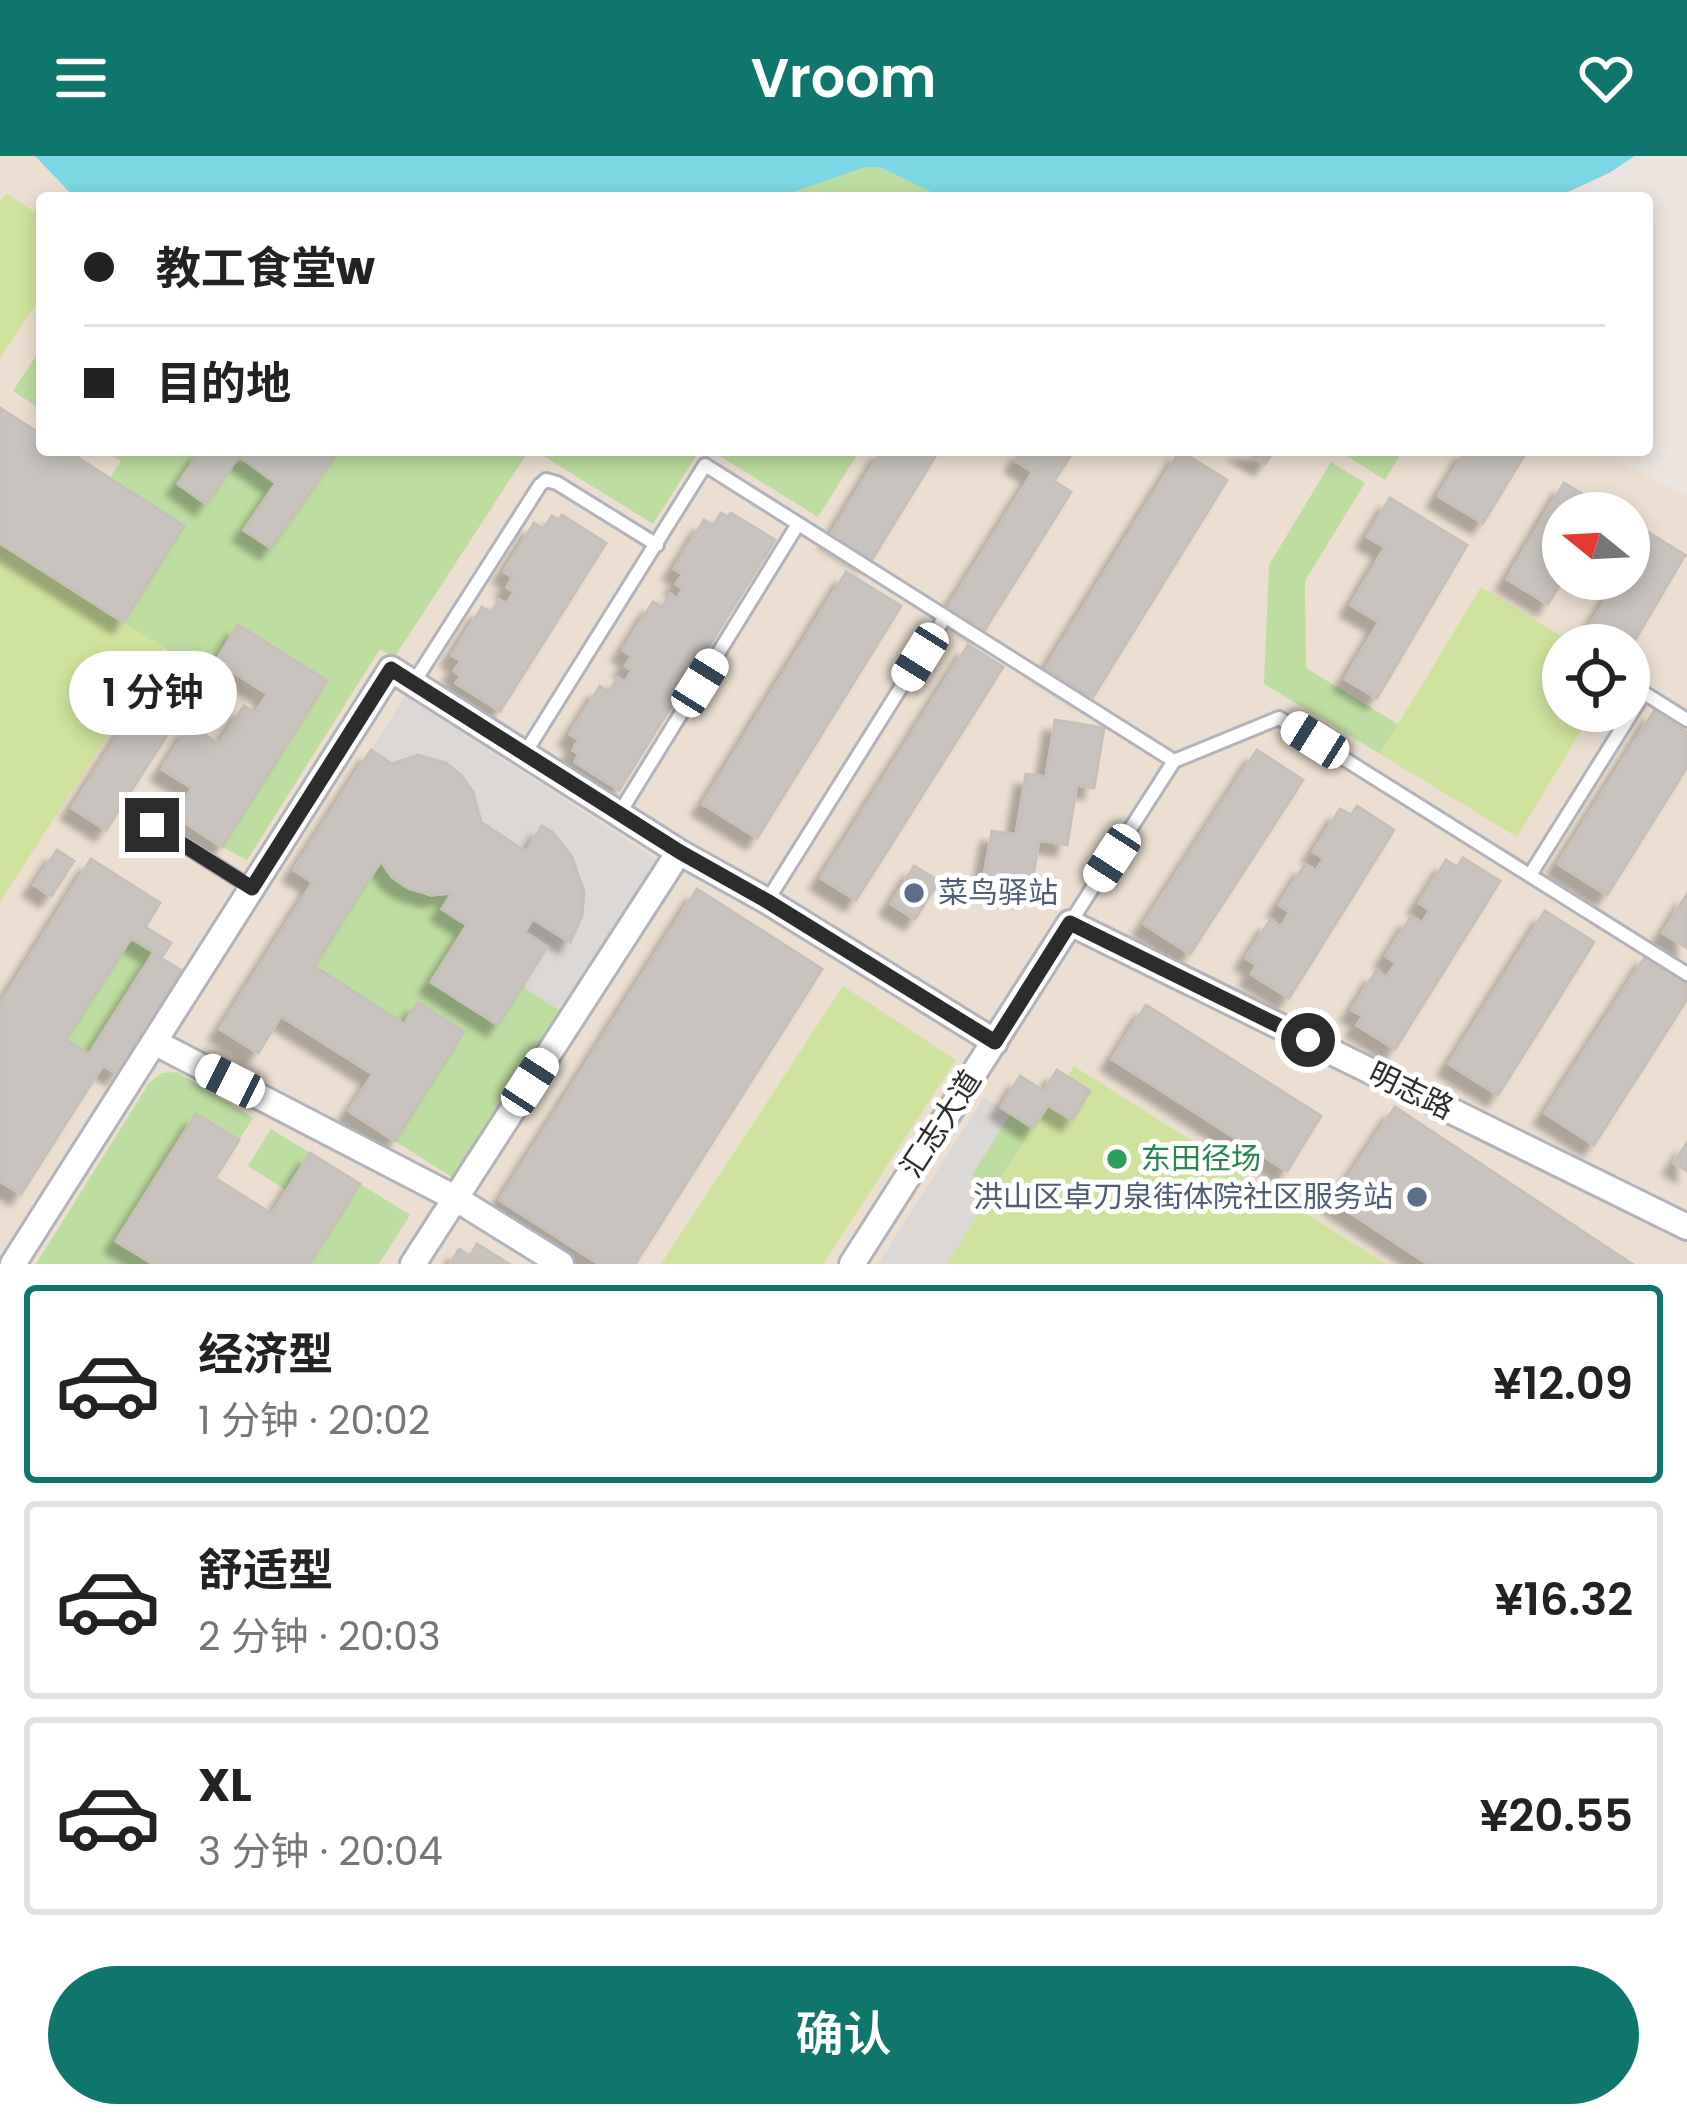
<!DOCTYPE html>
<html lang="zh">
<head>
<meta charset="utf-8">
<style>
	body { margin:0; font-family:Poppins,"Noto Sans SC",sans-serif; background:#f6f6f6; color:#222; height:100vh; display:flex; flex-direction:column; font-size:45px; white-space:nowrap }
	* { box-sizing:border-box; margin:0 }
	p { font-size:39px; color:#767676 }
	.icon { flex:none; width:66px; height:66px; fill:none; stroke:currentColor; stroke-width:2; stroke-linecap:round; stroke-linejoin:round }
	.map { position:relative; height:1108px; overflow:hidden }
	.drawer { display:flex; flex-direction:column; background:#fff; flex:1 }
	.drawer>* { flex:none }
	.top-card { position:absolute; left:36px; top:36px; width:1617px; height:264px; border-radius:12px; box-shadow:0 6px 18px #0003; display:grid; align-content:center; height:264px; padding:0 48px; background:#fff }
	.needle { width:78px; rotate:288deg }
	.buttons { position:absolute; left:1542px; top:336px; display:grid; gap:24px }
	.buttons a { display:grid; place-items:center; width:108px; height:108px; border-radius:50%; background:#fff; box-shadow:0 6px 18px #0003; font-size:60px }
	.end { position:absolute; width:54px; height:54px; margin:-27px; border:15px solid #2c2c2c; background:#fff; box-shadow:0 0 0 6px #fff }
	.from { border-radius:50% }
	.bubble { position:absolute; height:84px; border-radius:42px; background:#fff; box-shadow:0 6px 18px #0003; font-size:39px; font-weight:600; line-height:84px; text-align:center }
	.car { position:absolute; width:36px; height:72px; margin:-36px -18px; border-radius:15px; box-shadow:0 0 9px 3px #0007; background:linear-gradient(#fff 24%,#345 0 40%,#fff 0 76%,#345 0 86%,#fff 0) }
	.top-card b { display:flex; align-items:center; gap:42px; height:114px; font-size:45px }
	.top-card b+b { border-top:3px solid #e0e0e0 }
	.top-card i { width:30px; height:30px; background:#222 }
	ul { padding:21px 0 0; list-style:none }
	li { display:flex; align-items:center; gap:36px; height:198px; margin:0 24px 18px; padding:0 24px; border:6px solid #e0e0e0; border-radius:12px }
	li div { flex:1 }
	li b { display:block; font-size:45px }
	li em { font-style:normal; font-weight:600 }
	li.on { border-color:#0f766e }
	li>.icon { width:108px; height:108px; stroke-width:1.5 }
	.primary-button { display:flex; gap:24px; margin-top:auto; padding:24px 48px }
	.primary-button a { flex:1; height:138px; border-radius:72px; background:#0f766e; color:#fff; font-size:48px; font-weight:600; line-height:138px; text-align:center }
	header { display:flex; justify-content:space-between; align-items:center; height:156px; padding:0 48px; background:#0f766e; color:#fff; font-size:54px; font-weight:600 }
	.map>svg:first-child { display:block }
</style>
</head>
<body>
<header><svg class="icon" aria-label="menu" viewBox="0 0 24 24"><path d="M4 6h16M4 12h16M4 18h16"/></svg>Vroom<svg class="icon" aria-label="heart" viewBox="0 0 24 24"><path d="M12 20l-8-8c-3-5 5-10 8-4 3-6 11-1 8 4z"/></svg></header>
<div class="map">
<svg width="1687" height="1108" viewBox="0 0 1687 1108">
	<defs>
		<filter id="shadow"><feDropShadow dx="-11" dy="11" stdDeviation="3" flood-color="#0004"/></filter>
	</defs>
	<rect width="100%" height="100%" fill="#ece5df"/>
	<!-- education -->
	<path fill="#ecdfd1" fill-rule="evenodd" d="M0 0H35L75 42H42V294H1597L1687 340V1108H0ZM1563 357H1629V423H1563ZM1563 489H1629V555H1563Z"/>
	<!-- green -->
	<path fill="#bedda1" d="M864 11H880L943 42H777Z
		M42 191V254L13 235Z
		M104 294H201L178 327 206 347 239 300 276 327 244 373 271 392 339 294H700L653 368 542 299 531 296 526 299 394 502 380 493 247 704 222 691 327 525 239 469 207 519 123 466 183 370 110 322 121 305Z
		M710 294H860L818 361Z
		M1337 294H1392L1400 299 1385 324Z
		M1331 306 1365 327 1305 425 1306 512 1398 568 1380 598 1264 528 1269 409Z
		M381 705C398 729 421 745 452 737L442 753 467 769 431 827 497 869 522 830 562 856 455 1023 395 985 464 876 418 847 404 868 314 810Z
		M131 782 154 796 89 898 66 884Z
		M177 916 253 962 239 984 195 958 116 1084 153 1108H36L149 927 162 917Z
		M1011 957 1033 972 993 1034 971 1020Z
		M271 973 310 997 287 1035 248 1010Z
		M360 1028 410 1059 379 1108H309Z"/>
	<!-- pitch -->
	<path fill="#cfe39e" d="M6 37 42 61V139L0 202V46Z
		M0 387 164 492 0 746Z
		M1481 431 1576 489H1563V555H1593L1517 681 1380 598Z
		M843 830 956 904 823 1108H661Z
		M1074 910 1386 1108H946L1048 949 1073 964 1090 936 1067 921Z"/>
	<!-- plaza -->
	<path fill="#dcd8d6" d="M405 540 659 705 562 856 522 830 524 776 533 763 569 786 582 760 584 736 578 712 559 683 543 671 526 696 481 666 473 636 461 619 446 607 418 599 392 608 371 594Z
		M984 941 1011 957 972 1019 993 1034 946 1108H878Z"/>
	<!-- water -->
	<path fill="#7dd6e3" d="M35 0H1635L1609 17 1555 42H943L880 11H865L777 42H656L612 38 593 42H75Z"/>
	<!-- building -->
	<path fill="#c8c3be" stroke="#c7c0b9" stroke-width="3" fill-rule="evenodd" filter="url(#shadow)" d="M0 252 42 279V294H66L184 370 123 466 0 387Z
		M201 294H339L271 392 244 374 276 327 239 300 206 348 178 328Z
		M882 294H939L871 405 830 380Z
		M1023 294H1074L1054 325 1071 336 984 475 948 452 1033 316 1016 305Z
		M1242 294H1274L1265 308Z
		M1466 294H1519L1525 298 1483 367 1438 340Z
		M1180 295 1227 324 1093 541 1046 512Z
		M1564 327 1606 352 1603 357H1563V423L1548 448 1507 423Z
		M1390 342 1467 389 1377 542 1345 523 1379 466 1351 449 1385 391 1367 381Z
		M721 357 728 361 731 357 775 384 619 634 575 606 579 598 573 594 579 584 570 578 600 530 609 536 618 522 625 526 632 514 625 510 632 500 623 494 653 446 662 451 670 438 677 443 683 433 676 428 683 418 674 413 704 364 713 370Z
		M562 359 606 387 500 555 456 527 461 520 454 515 461 505 452 499 482 451 491 457 499 444 506 448 514 436 507 431 513 421 504 416 534 367 543 373 552 360 559 364Z
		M1646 375 1685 399 1629 494V489H1609L1586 476 1618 423H1629V404Z
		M846 416 901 450 757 682 703 648Z
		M238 469 327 525 222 691 175 660 192 632 162 613 190 569 219 588 244 550 255 557 268 538 216 505Z
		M968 489 1003 511 856 744 821 722Z
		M149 531 183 554 106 674 72 652Z
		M1654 555 1687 576V611L1607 739 1558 708Z
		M1055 564 1104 572 1094 632 1077 629 1067 689 1039 684 1030 739 982 732 992 675 1016 679 1026 618 1046 621Z
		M371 594 392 608 418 599 446 607 461 619 473 636 481 666 526 696 542 670 552 676 572 701 584 736 582 760 570 786 533 763 524 776 547 791 498 869 431 826 467 769 442 753 452 737 431 739 408 732 392 721 381 705 314 810 404 868 418 846 464 876 395 985 349 955 373 918 281 860 258 897 220 873 313 726 294 714Z
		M1257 594 1303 624 1190 798 1144 768Z
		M1357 650 1394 674 1289 842 1251 818 1257 809 1246 802 1270 764 1281 771 1290 756 1279 749 1305 708 1316 715 1324 702 1313 696 1340 653 1351 659Z
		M57 694 74 705 51 740 34 729Z
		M1463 702 1500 725 1395 893 1357 869 1363 860 1352 854 1376 815 1386 822 1396 807 1386 800 1411 760 1422 767 1430 754 1419 747 1446 704 1457 711Z
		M91 703 160 747 145 771 171 787 161 802 182 815 117 918 103 909 21 1038 0 1025V849ZM131 782 154 796 89 898 66 884Z
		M914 710 939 725 915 763 891 748Z
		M697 733 822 813 635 1108H599L500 1044Z
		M1687 738V792L1663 777Z
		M1545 755 1594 786 1498 939 1449 908Z
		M1647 798 1687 824V843L1594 989 1545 957Z
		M1146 849 1321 960 1287 1015 1112 903Z
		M1057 914 1090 935 1072 964 1048 949 1033 972 1001 951 1020 920 1044 935Z
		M1395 951 1632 1108H1428L1333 1045Z
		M196 958 239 984 215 1022 272 1058 310 997 360 1028 309 1108H153L116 1085Z
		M1687 987V1015L1674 1007Z
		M477 1088 509 1108H450L459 1093 470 1100Z"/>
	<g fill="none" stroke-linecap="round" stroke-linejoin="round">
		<!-- service casing -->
		<g stroke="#b0b3ba" stroke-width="18">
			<path id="service" d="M414 526 540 329 546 324 557 327 657 389
				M525 597 705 309 1174 605
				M619 658 798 368
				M152 669 252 732
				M1530 719 1644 537 1687 564
				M767 745 945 461
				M1070 767 1174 605 1279 562 1687 818"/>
		</g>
		<!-- minor casing -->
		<g stroke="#b0b3ba" stroke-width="30">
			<path id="minor" d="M154 886 455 1042 561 1108
				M13 1108 391 513 679 696 767 745 995 886
				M413 1108 679 696
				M852 1108 1070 767 1687 1071"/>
		</g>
		<!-- service -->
		<use href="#service" stroke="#fff" stroke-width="12"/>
		<!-- minor -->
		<use href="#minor" stroke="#fff" stroke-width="24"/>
	</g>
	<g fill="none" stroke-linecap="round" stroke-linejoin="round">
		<!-- route -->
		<path stroke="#2c2c2c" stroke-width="15" d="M152 669 252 732 391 513 680 696 767 745 995 886 1070 767 1308 884"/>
	</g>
	<!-- markers -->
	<g fill="#5c6f8a" stroke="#fff" stroke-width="4.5">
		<circle cx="914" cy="737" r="12"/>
		<circle cx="1417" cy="1041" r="12"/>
	</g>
	<circle fill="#2e9e5b" stroke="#fff" stroke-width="4.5" cx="1117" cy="1003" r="12"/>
	<g text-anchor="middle" stroke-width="10" stroke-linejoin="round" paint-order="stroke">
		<!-- service labels -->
		<g font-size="30" fill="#4e5e75" stroke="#fff" text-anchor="start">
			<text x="938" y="747">菜鸟驿站</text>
			<text x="1393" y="1051" text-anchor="end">洪山区卓刀泉街体院社区服务站</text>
		</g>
		<!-- street labels -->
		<g font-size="30" fill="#2c2c2c" stroke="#fff">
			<text transform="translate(1411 935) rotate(26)" y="10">明志路</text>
			<text transform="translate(941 968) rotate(-57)" y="10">汇志大道</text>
		</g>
		<!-- leisure labels -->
		<g font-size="30" fill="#27864d" stroke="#fff" text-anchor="start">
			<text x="1141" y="1013">东田径场</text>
		</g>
	</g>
</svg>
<div class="buttons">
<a><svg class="needle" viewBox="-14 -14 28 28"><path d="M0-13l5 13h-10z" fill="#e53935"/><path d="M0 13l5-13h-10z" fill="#767676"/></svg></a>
<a><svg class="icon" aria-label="locate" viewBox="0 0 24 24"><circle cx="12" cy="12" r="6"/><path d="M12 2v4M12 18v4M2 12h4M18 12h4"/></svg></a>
</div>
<i class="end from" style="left:1308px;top:884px"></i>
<i class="end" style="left:152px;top:669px"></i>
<div class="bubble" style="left:69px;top:495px;width:168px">1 分钟</div>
<i class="car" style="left:920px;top:501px;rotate:212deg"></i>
<i class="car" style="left:700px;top:527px;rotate:32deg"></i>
<i class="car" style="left:1315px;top:584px;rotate:302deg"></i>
<i class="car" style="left:1112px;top:702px;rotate:213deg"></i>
<i class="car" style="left:230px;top:925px;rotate:297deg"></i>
<i class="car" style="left:530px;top:926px;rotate:33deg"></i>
<div class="top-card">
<b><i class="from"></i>教工食堂w</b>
<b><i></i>目的地</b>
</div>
</div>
<section class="drawer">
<ul>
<li class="on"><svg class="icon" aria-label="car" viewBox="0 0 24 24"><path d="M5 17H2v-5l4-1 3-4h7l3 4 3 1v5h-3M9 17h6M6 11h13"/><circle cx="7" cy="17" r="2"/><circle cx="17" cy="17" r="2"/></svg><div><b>经济型</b><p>1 分钟 · 20:02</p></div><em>¥12.09</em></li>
<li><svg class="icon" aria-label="car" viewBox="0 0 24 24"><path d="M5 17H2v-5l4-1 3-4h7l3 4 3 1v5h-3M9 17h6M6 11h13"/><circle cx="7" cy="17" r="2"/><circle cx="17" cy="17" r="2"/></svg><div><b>舒适型</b><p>2 分钟 · 20:03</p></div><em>¥16.32</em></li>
<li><svg class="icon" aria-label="car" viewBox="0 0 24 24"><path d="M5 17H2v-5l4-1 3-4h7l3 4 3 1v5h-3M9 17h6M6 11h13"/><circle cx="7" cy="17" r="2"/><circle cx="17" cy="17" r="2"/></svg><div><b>XL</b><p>3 分钟 · 20:04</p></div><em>¥20.55</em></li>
</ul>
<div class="primary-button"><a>确认</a></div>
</section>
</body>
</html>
